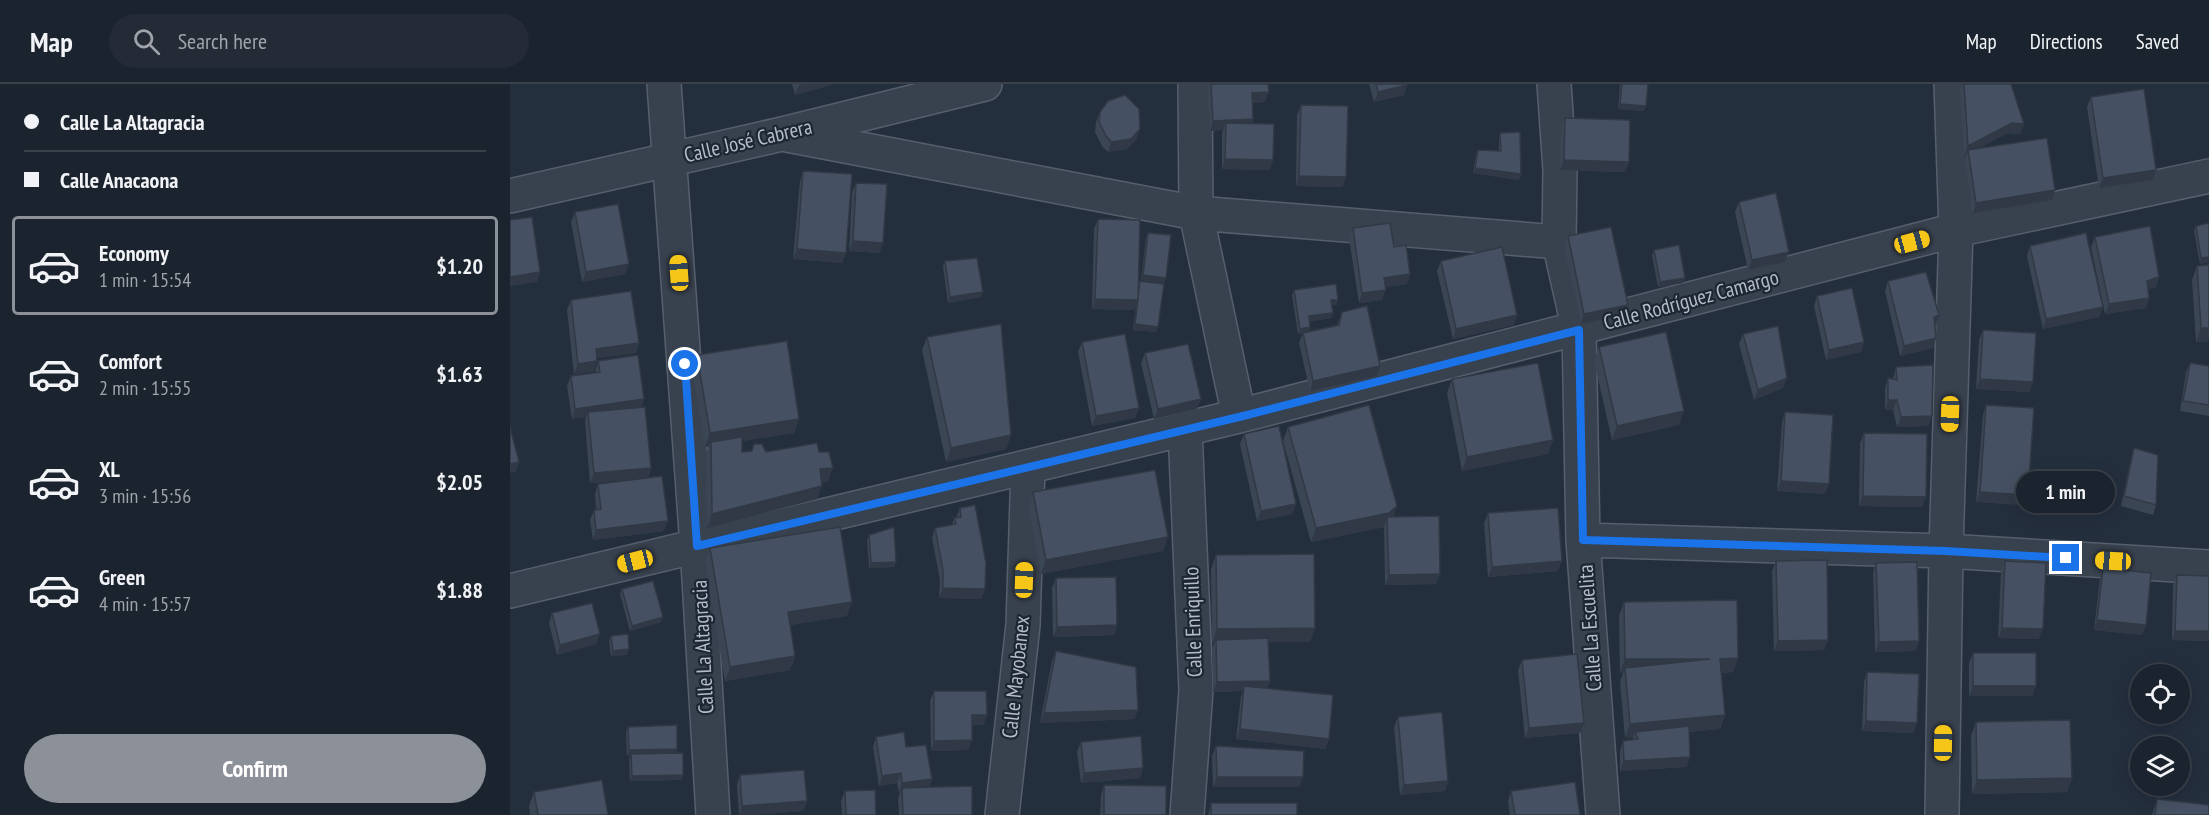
<!DOCTYPE html>
<html lang="en">
<head>
<meta charset="utf-8">
<style>
	body { margin:0; font-family:"PT Sans Narrow",sans-serif; background:#242b36; color:#f1f3f6; height:100vh; display:flex; flex-direction:column; font-size:22px; white-space:nowrap }
	* { box-sizing:border-box; margin:0 }
	p { font-size:20px; color:#a0a4aa }
	.icon { flex:none; width:33px; height:33px; fill:none; stroke:currentColor; stroke-width:2; stroke-linecap:round; stroke-linejoin:round }
	.map { position:relative; flex:1; overflow:hidden }
	.drawer { display:flex; flex-direction:column; background:#1b232e; width:510px }
	.drawer>* { flex:none }
	.banner { display:grid; align-content:center; height:132px; padding:0 24px; background:#1b232e }
	.controls { position:absolute; left:1620px; top:580px; display:grid; gap:12px }
	.controls a { display:grid; place-items:center; width:60px; height:60px; border-radius:50%; background:#1b232e; box-shadow:0 3px 15px #0003,0 0 0 2px #39404a; font-size:30px }
	.end { position:absolute; width:27px; height:27px; margin:-14px; border:8px solid #1a73e8; background:#fff; box-shadow:0 0 0 3px #fff }
	.from { border-radius:50% }
	.bubble { position:absolute; height:42px; border-radius:21px; background:#1b232e; box-shadow:0 3px 15px #0003,0 0 0 2px #39404a; font-size:20px; font-weight:800; line-height:42px; text-align:center }
	.car { position:absolute; width:18px; height:36px; margin:-18px -9px; border-radius:8px; box-shadow:0 0 4px 2px #0007; background:linear-gradient(#f5c518 24%,#345 0 40%,#f5c518 0 76%,#345 0 86%,#f5c518 0) }
	.banner b { display:flex; align-items:center; gap:21px; height:57px; font-size:22px }
	.banner b+b { border-top:2px solid #39404a }
	.banner i { width:15px; height:15px; background:#f1f3f6 }
	ul { padding:0; list-style:none }
	li { display:flex; align-items:center; gap:18px; height:99px; margin:0 12px 9px; padding:0 12px; border:3px solid transparent; border-radius:6px }
	li div { flex:1 }
	li b { display:block; font-size:22px }
	li em { font-style:normal; font-weight:800 }
	li.on { border-color:#8c9099 }
	li>.icon { width:54px; height:54px; stroke-width:1.5 }
	.cta { display:flex; gap:12px; margin-top:auto; padding:12px 24px }
	.cta a { flex:1; height:69px; border-radius:36px; background:#8c9099; color:#fff; font-size:24px; font-weight:800; line-height:69px; text-align:center }
	header { display:flex; align-items:center; gap:36px; box-sizing:border-box; height:84px; padding:0 30px; background:#1b232e; border-bottom:2px solid #39404a }
	header strong { font-size:28px }
	nav { display:flex; gap:33px; margin-inline-start:auto; font-size:21px }
	.search { width:420px; height:54px; background:#242b36; display:flex; align-items:center; gap:15px; box-sizing:border-box; padding:0 21px; border-radius:33px; color:#a0a4aa; font-size:22px }
	main { display:flex; flex:1; min-height:0 }
	.map>svg:first-child { display:block }
</style>
</head>
<body>
<header>
<strong>Map</strong>
<div class="search"><svg class="icon" aria-label="search" viewBox="0 0 24 24"><circle cx="10" cy="10" r="6"/><path d="M15 15l6 6"/></svg>Search here</div>
<nav><a>Map</a><a>Directions</a><a>Saved</a></nav>
</header>
<main>
<section class="drawer">
<div class="banner">
<b><i class="from"></i>Calle La Altagracia</b>
<b><i></i>Calle Anacaona</b>
</div>
<ul>
<li class="on"><svg class="icon" aria-label="car" viewBox="0 0 24 24"><path d="M5 17H2v-5l4-1 3-4h7l3 4 3 1v5h-3M9 17h6M6 11h13"/><circle cx="7" cy="17" r="2"/><circle cx="17" cy="17" r="2"/></svg><div><b>Economy</b><p>1 min · 15:54</p></div><em>$1.20</em></li>
<li><svg class="icon" aria-label="car" viewBox="0 0 24 24"><path d="M5 17H2v-5l4-1 3-4h7l3 4 3 1v5h-3M9 17h6M6 11h13"/><circle cx="7" cy="17" r="2"/><circle cx="17" cy="17" r="2"/></svg><div><b>Comfort</b><p>2 min · 15:55</p></div><em>$1.63</em></li>
<li><svg class="icon" aria-label="car" viewBox="0 0 24 24"><path d="M5 17H2v-5l4-1 3-4h7l3 4 3 1v5h-3M9 17h6M6 11h13"/><circle cx="7" cy="17" r="2"/><circle cx="17" cy="17" r="2"/></svg><div><b>XL</b><p>3 min · 15:56</p></div><em>$2.05</em></li>
<li><svg class="icon" aria-label="car" viewBox="0 0 24 24"><path d="M5 17H2v-5l4-1 3-4h7l3 4 3 1v5h-3M9 17h6M6 11h13"/><circle cx="7" cy="17" r="2"/><circle cx="17" cy="17" r="2"/></svg><div><b>Green</b><p>4 min · 15:57</p></div><em>$1.88</em></li>
</ul>
<div class="cta"><a>Confirm</a></div>
</section>
<div class="map">
<svg width="1699" height="731" viewBox="0 0 1699 731">
	<rect width="100%" height="100%" fill="#242f3e"/>
	<g fill="none" stroke-linecap="round" stroke-linejoin="round">
		<!-- minor casing -->
		<g stroke="#565f6c" stroke-width="36">
			<path id="minor" d="M154 0 187 462 203 731
				M685 0 686 129 729 332
				M1044 0 1050 86 1049 158 1069 246 1073 456 1093 731
				M272 50 686 129 1049 158
				M0 112 272 50 475 0
				M675 345 686 606 677 731
				M1073 456 1436 467 1699 483
				M0 507 729 332 1446 146 1699 92
				M492 731 513 541 518 383
				M1432 731 1436 467 1446 146 1441 0"/>
		</g>
		<!-- minor -->
		<use href="#minor" stroke="#38414e" stroke-width="33"/>
	</g>
	<!-- wall -->
	<path fill="#3b4654" d="M282 0H321V1L285 11Z
		M697 0H758L755 18 742 19 743 35 742 40 760 86 712 85V49L713 46 700 47Z
		M859 0H897V1L894 11 864 18Z
		M1110 0H1138L1134 27 1108 25Z
		M1452 0H1454L1514 40 1510 50 1498 49 1467 65 1545 106 1542 116 1463 129 1455 76 1457 70 1454 72 1450 6Z
		M1581 13 1646 86 1642 96 1589 104 1577 23Z
		M791 21 833 103 786 102 787 31Z
		M590 28 627 55 617 65 598 68 592 62 585 48 586 38Z
		M1055 34 1115 88 1050 86 1051 44Z
		M990 49 1011 90 1009 96 963 89 966 71 968 66 989 67V54Z
		M293 87 336 169 332 179 283 175 290 97Z
		M346 99 370 169 339 167 342 108Z
		M1229 118 1275 178 1238 186 1225 128Z
		M65 128 115 190 72 198 61 138Z
		M588 135 628 202 630 197 646 248 623 246 626 222 624 226 582 225 584 145Z
		M1699 139V178L1690 180 1684 147 1686 142Z
		M843 144 884 163 900 190 897 200 875 203 872 216 849 219 839 154Z
		M638 149 654 199 631 196 636 154Z
		M1058 152 1114 231 1071 240 1054 162Z
		M1585 153 1649 193 1646 203 1638 205 1639 214 1636 224 1595 230 1581 163Z
		M1520 162 1593 223 1589 233 1533 245 1517 172Z
		M1144 166 1175 194 1173 199 1148 203 1142 171Z
		M435 177 473 208 471 213 438 219 433 182Z
		M931 177 1004 241 943 255 927 187Z
		M1687 182 1699 257 1686 258 1682 196Z
		M1378 197 1429 231 1425 241 1426 254 1423 264 1390 272 1375 207Z
		M784 206 828 216 826 221H822L823 229 821 234 800 237V243L799 247 827 241 832 228 870 282 867 292 800 307 789 259 793 249 788 250 782 211Z
		M1307 212 1354 258 1351 268 1316 276 1304 222Z
		M61 216 129 259 126 269 87 274 84 287 64 290 57 226Z
		M1473 246 1520 308 1466 305 1469 256Z
		M1233 250 1277 294 1273 304 1244 316 1229 260Z
		M417 253 501 351 496 365 436 378 412 266Z
		M572 258 629 324 625 334 582 342 568 268Z
		M1089 263 1169 341 1102 356 1084 277Z
		M635 269 687 325 644 335 631 279Z
		M187 271 289 335 284 349 232 357V368L241 367 244 360 318 398H312L307 415 197 444 196 371 199 362 195 363 182 285Z
		M88 277 131 323 141 384 138 394 80 399 75 338 76 333 62 335 57 302 61 292 85 288Z
		M1680 279 1699 282V332L1670 327 1676 288Z
		M1386 283 1422 332 1418 342 1387 343 1383 326H1375V304L1378 294 1383 295Z
		M942 295 1043 356 1038 370 952 387 937 309Z
		M1476 321 1514 421 1466 418 1473 331Z
		M1275 328 1315 410 1267 407 1272 338Z
		M778 343 887 422 883 433 930 490 926 500 875 501 874 443 801 458 773 357Z
		M1354 349 1412 423 1349 422 1350 359Z
		M734 350 786 420 782 430 747 437 730 360Z
		M1624 364 1646 421 1643 431 1611 422 1621 374Z
		M88 400 154 447 83 456 80 436 84 426H86L85 410Z
		M523 408 658 453 653 467 531 490 518 422Z
		M450 424 472 515 429 514 430 496 422 454 425 444 442 441 444 434H446Z
		M978 429 1048 487 978 493 974 439Z
		M359 451 386 478 384 483 359 484 357 456Z
		M200 464 337 532 280 541 285 572 280 586 215 597 195 478Z
		M706 471 805 544 800 558H759L757 605 819 655 815 665 726 655 731 612 733 607 703 608 702 566 704 559H702L701 485Z
		M1266 477 1318 556 1314 566 1264 567 1262 487Z
		M1495 477 1529 555 1488 554 1491 487Z
		M1366 479 1409 557 1405 567 1365 568 1363 489Z
		M1593 484 1636 541 1632 551 1584 546 1590 494Z
		M1667 491 1699 492V557L1662 556 1663 501Z
		M546 494 607 541 604 551 543 553 542 504Z
		M112 505 151 538 120 547 110 510Z
		M1114 518 1228 574 1223 588 1211 589 1215 631 1210 645 1179 648 1180 673 1176 683 1110 687V667L1113 657 1122 656 1123 653 1115 654 1110 598 1113 589H1110L1109 532Z
		M42 529 86 560 47 571 39 539Z
		M101 552 117 571 101 572 99 557Z
		M546 567 628 626 624 635 530 639 542 577Z
		M1463 569 1526 602 1522 612H1459V579Z
		M1012 576 1074 639 1070 649 1015 654 1008 586Z
		M1357 588 1407 639 1403 649 1352 647 1354 598Z
		M424 607 477 631 473 641H462V656L458 666 421 667 420 617Z
		M888 633 938 697 935 707 890 711 884 643Z
		M1466 638 1562 694 1557 708 1462 710 1461 652Z
		M118 643 167 665 166 669 173 691 171 696 120 697 119 675 121 672H117L116 648Z
		M366 653 396 663 422 695 419 703 462 731H389L388 714 390 709H389L387 699 369 702 363 663Z
		M571 658 633 684 630 694 571 699 567 668Z
		M706 662 793 693 789 703H703L702 672Z
		M230 691 297 717 293 727 241 731H229L227 701Z
		M594 701 656 731H590L591 711Z
		M335 707 366 731H332L331 717Z
		M1001 707 1070 731H1000L998 717Z
		M24 708 98 731H20L19 722Z
		M1647 715 1699 731H1642Z
		M701 719 787 731H698Z"/>
	<!-- shaded-wall -->
	<path fill="#303945" d="M294 0H321V1L285 11 289 1Z
		M897 1 894 11 864 18 868 8Z
		M759 8 755 18 738 19 742 9Z
		M1110 20 1136 22 1134 27 1108 25Z
		M743 35 740 45 716 39 713 46 700 47 703 37Z
		M1502 39 1514 40 1510 50 1498 49 1459 69 1458 66 1457 70 1454 72 1458 62Z
		M630 45 627 55 617 65 598 68 601 58Z
		M715 75 763 76 760 86 712 85Z
		M1054 76 1119 78 1115 88 1050 86Z
		M965 84 1011 90 1009 96 963 89Z
		M1646 86 1642 96 1589 104 1593 94Z
		M789 92 836 93 833 103 786 102Z
		M1545 106 1542 116 1463 129 1466 119Z
		M343 157 373 159 370 169 339 167Z
		M287 165 336 169 332 179 283 175Z
		M1279 168 1275 178 1238 186 1242 176Z
		M1699 173V178L1690 180 1691 174Z
		M119 180 115 190 72 198 76 188Z
		M30 188 27 198 0 202V193Z
		M900 190 897 200 870 204 874 194Z
		M633 191 656 194 654 199 631 196Z
		M1649 193 1646 203 1633 207 1637 197Z
		M1175 194 1173 199 1148 203 1150 198Z
		M876 206 872 216 849 219 852 209Z
		M473 208 471 213 438 219 440 213Z
		M1639 214 1636 224 1595 230 1599 220Z
		M585 215 628 216 624 226 582 225Z
		M821 216H828L826 221H819Z
		M1118 221 1114 231 1071 240 1074 230Z
		M1593 223 1589 233 1533 245 1536 235Z
		M823 229 821 234 797 238 799 232Z
		M1007 231 1004 241 943 255 946 245Z
		M1429 231 1426 241 1420 243 1424 233Z
		M625 240 648 243 646 248 623 246Z
		M800 243 799 248 788 250 790 245Z
		M1691 244H1699V257L1686 258Z
		M1426 254 1423 264 1390 272 1394 262Z
		M1354 258 1351 268 1316 276 1319 266Z
		M129 259 126 269 82 275 86 265Z
		M87 277 84 287 64 290 68 280Z
		M870 282 867 292 800 307 803 297Z
		M1277 294 1273 304 1244 316 1248 306Z
		M1470 295 1523 298 1520 308 1466 305Z
		M134 315 131 325 78 328 76 333 62 335 65 325Z
		M691 315 687 325 644 335 648 325Z
		M1378 316H1387L1383 326H1375Z
		M629 324 625 334 582 342 586 332Z
		M1174 327 1169 341 1102 356 1107 342Z
		M1422 332 1418 342 1387 343 1391 333Z
		M289 335 284 349 201 362V358L199 362 195 363 200 349Z
		M501 351 496 365 436 378 441 364Z
		M1043 356 1038 370 952 387 957 373Z
		M9 378 6 388 0 389V380Z
		M141 384 138 394 80 399 84 389Z
		M323 384 318 398 305 399 310 385Z
		M1271 397 1319 400 1315 410 1267 407Z
		M312 402 307 415 197 444 202 430Z
		M1470 408 1518 411 1514 421 1466 418Z
		M1353 412 1416 413 1412 423 1349 422Z
		M786 420 782 430 747 437 751 427Z
		M887 422 882 436 877 433 874 443 801 458 806 444Z
		M158 437 154 447 83 456 86 446Z
		M658 453 653 467 531 490 536 476Z
		M1052 477 1048 487 978 493 982 483Z
		M386 478 384 483 359 484 361 479Z
		M930 490 926 500 875 501 879 491Z
		M433 504 475 505 472 515 429 514Z
		M342 518 337 532 273 542 278 528Z
		M153 533 151 538 120 547 122 542Z
		M1587 536 1636 541 1632 551 1584 546Z
		M607 541 604 551 543 553 547 543Z
		M805 544 800 558 706 559V556L704 559H702L707 545Z
		M1492 544 1533 545 1529 555 1488 554Z
		M1665 547H1699V557L1662 556Z
		M90 550 86 560 47 571 50 561Z
		M1318 556 1314 566 1264 567 1268 557Z
		M1409 557 1405 567 1365 568 1369 558Z
		M119 565 117 571 101 572 103 567Z
		M285 572 280 586 215 597 220 583Z
		M1228 574 1223 588 1205 589 1210 575Z
		M1115 575H1200L1115 584 1113 589H1110Z
		M760 597 756 607 734 602 733 607 703 608 707 598Z
		M1463 602H1526L1522 612H1459Z
		M628 626 624 635 530 639 534 629Z
		M462 631H477L473 641H458Z
		M1215 631 1210 645 1127 652 1125 648 1123 653 1115 654 1120 640Z
		M1356 637 1407 639 1403 649 1352 647Z
		M1074 639 1070 649 1015 654 1019 644Z
		M730 645 819 655 815 665 726 655Z
		M462 656 458 666 421 667 424 657Z
		M167 665 165 670 117 672 119 666Z
		M1180 673 1176 683 1110 687 1114 677Z
		M633 684 630 694 571 699 574 689Z
		M391 689 387 699 369 702 372 692Z
		M173 691 171 696 120 697 122 692Z
		M707 693H793L789 703H703Z
		M1562 694 1557 708 1462 710 1467 696Z
		M422 695 418 705 392 704 390 709H389L392 699Z
		M938 697 935 707 890 711 894 701Z
		M297 717 293 727 241 731H229L232 722Z"/>
	<!-- building -->
	<path fill="#455162" stroke="#303945" stroke-width="1.5" d="M701 0H758L759 8 742 9 743 35 703 37Z
		M866 0H897V1L868 8Z
		M1112 0H1138L1136 22 1110 20Z
		M1454 0H1501L1514 40 1502 39 1458 62Z
		M1634 5 1646 86 1593 94 1581 13Z
		M615 11 629 25 630 45 621 55 601 58 596 52 589 38 590 28 598 17Z
		M791 21 838 22 836 93 789 92Z
		M1055 34 1120 36 1119 78 1054 76Z
		M716 39 764 40 763 76 715 75Z
		M1010 48 1011 90 965 84 968 66 991 67 990 49Z
		M1537 54 1545 106 1466 119 1458 66Z
		M293 87 342 90 336 169 287 165Z
		M346 99 377 100 373 159 343 157Z
		M1266 109 1279 168 1242 176 1229 118Z
		M108 120 119 180 76 188 65 128Z
		M22 133 30 188 0 193V136Z
		M588 135 630 136 628 216 585 215Z
		M880 139 884 163 896 161 900 190 874 194 876 206 852 209 843 144Z
		M1699 139V173L1691 174 1686 142Z
		M1640 142 1649 193 1637 197 1639 214 1599 220 1585 153Z
		M1101 143 1118 221 1074 230 1058 152Z
		M638 149 661 151 656 194 633 191Z
		M1576 149 1593 223 1536 235 1520 162Z
		M1169 161 1175 194 1150 198 1144 166Z
		M992 163 1007 231 946 245 931 177Z
		M467 174 473 208 440 213 435 177Z
		M1699 181V244H1691L1687 182Z
		M1416 188 1429 231 1424 233 1426 254 1394 262 1378 197Z
		M630 197 654 200 648 243 625 240Z
		M826 200 828 216H821L823 229 799 232 800 243 790 245 784 206Z
		M1342 204 1354 258 1319 266 1307 212Z
		M121 207 129 259 86 265 87 277 68 280 61 216Z
		M857 222 870 282 803 297 793 249 829 241 832 228Z
		M491 240 501 351 441 364 417 253Z
		M1268 242 1277 294 1248 306 1233 250Z
		M1473 246 1526 249 1523 298 1470 295Z
		M1156 248 1174 327 1107 342 1089 263Z
		M615 250 629 324 586 332 572 258Z
		M277 257 289 335 200 349 187 271Z
		M678 260 691 315 648 325 635 269Z
		M128 271 134 315 65 325 61 292 90 288 88 277Z
		M1028 279 1043 356 957 373 942 295Z
		M1680 279 1699 282V321L1673 317Z
		M1423 281 1422 332 1391 333 1387 316H1378V294L1387 296 1386 283Z
		M859 321 887 422 879 429 806 444 778 343Z
		M1476 321 1524 324 1518 411 1470 408Z
		M135 323 141 384 84 389 78 328Z
		M1275 328 1323 331 1319 400 1271 397Z
		M769 342 786 420 751 427 734 350Z
		M0 343 9 378 0 380Z
		M1354 349 1417 350 1416 413 1353 412Z
		M232 353V368L242 367 244 360H252L256 368 307 359 309 368H319L323 384 310 385 312 402 202 430 201 358Z
		M1624 364 1648 371 1646 421 1614 412Z
		M645 386 658 453 536 476 523 408Z
		M152 392 158 437 86 446 84 426 91 425 88 400Z
		M465 421 476 479 475 505 433 504V486L425 444 446 440 444 434 451 433 450 424Z
		M1048 424 1052 477 982 483 978 429Z
		M929 432 930 490 879 491 877 433Z
		M330 443 342 518 278 528 285 572 220 583 200 464Z
		M384 443 386 478 361 479 359 451Z
		M804 470 805 544 707 545 706 471Z
		M1317 476 1318 556 1268 557 1266 477Z
		M1495 477 1536 479 1533 545 1492 544Z
		M1407 478 1409 557 1369 558 1366 479Z
		M1593 484 1641 489 1636 541 1587 536Z
		M1667 491 1699 492V547H1665Z
		M606 493 607 541 547 543 546 494Z
		M143 497 153 533 122 542 112 505Z
		M1227 516 1228 574 1210 575 1215 631 1120 640 1115 584 1200 575H1115L1114 518Z
		M82 519 90 550 50 561 42 529Z
		M118 550 119 565 103 567 101 552Z
		M758 554 760 597 707 598 706 556Z
		M546 567 626 583 628 626 534 629Z
		M1463 569H1526V602H1463Z
		M1067 570 1074 639 1019 644 1012 576Z
		M1357 588 1409 590 1407 639 1356 637Z
		M734 602 823 611 819 655 730 645Z
		M424 607H476L477 631H462V656L424 657Z
		M932 628 938 697 894 701 888 633Z
		M1560 636 1562 694 1467 696 1466 638Z
		M167 641V665L119 666 118 643Z
		M1179 642 1180 673 1114 677 1113 657 1128 655 1125 648Z
		M394 648 396 663 416 661 422 695 392 699 391 689 372 692 366 653Z
		M631 652 633 684 574 689 571 658Z
		M706 662 794 667 793 693H707Z
		M173 669V691L122 692 121 670Z
		M294 686 297 717 232 722 230 691Z
		M92 696 98 731H28L24 708Z
		M1065 698 1070 731H1005L1001 707Z
		M594 701 656 702V731H594Z
		M462 702V731H393L392 704Z
		M365 706 366 731H336L335 707Z
		M1647 715 1699 721V731H1645Z
		M701 719H787V731H701Z"/>
	<g fill="none" stroke-linecap="round" stroke-linejoin="round">
		<!-- route -->
		<path stroke="#1a73e8" stroke-width="8" d="M175 280 187 462 729 333 1069 246 1073 456 1436 467 1556 474"/>
	</g>
	<g text-anchor="middle" stroke-width="4.5" stroke-linejoin="round" paint-order="stroke">
		<!-- street labels -->
		<g font-size="21" fill="#b4bcc9" stroke="#1d2633">
			<text transform="translate(238 57) rotate(-13)" y="7">Calle José Cabrera</text>
			<text transform="translate(1181 216) rotate(-15)" y="7">Calle Rodríguez Camargo</text>
			<text transform="translate(683 538) rotate(-92)" y="7">Calle Enriquillo</text>
			<text transform="translate(1080 544) rotate(-94)" y="7">Calle La Escuelita</text>
			<text transform="translate(193 563) rotate(-93)" y="7">Calle La Altagracia</text>
			<text transform="translate(506 593) rotate(-84)" y="7">Calle Mayobanex</text>
		</g>
	</g>
</svg>
<div class="controls">
<a><svg class="icon" aria-label="locate" viewBox="0 0 24 24"><circle cx="12" cy="12" r="6"/><path d="M12 2v4M12 18v4M2 12h4M18 12h4"/></svg></a>
<a><svg class="icon" aria-label="layers" viewBox="0 0 24 24"><path d="M12 4l9 5-9 5-9-5zM3 14l9 5 9-5"/></svg></a>
</div>
<i class="end from" style="left:175px;top:280px"></i>
<i class="end" style="left:1556px;top:474px"></i>
<div class="bubble" style="left:1506px;top:387px;width:99px">1 min</div>
<i class="car" style="left:1402px;top:158px;rotate:75deg"></i>
<i class="car" style="left:169px;top:189px;rotate:356deg"></i>
<i class="car" style="left:1440px;top:330px;rotate:182deg"></i>
<i class="car" style="left:125px;top:477px;rotate:256deg"></i>
<i class="car" style="left:1603px;top:477px;rotate:273deg"></i>
<i class="car" style="left:514px;top:496px;rotate:2deg"></i>
<i class="car" style="left:1433px;top:659px;rotate:1deg"></i>
</div>
</main>
</body>
</html>
